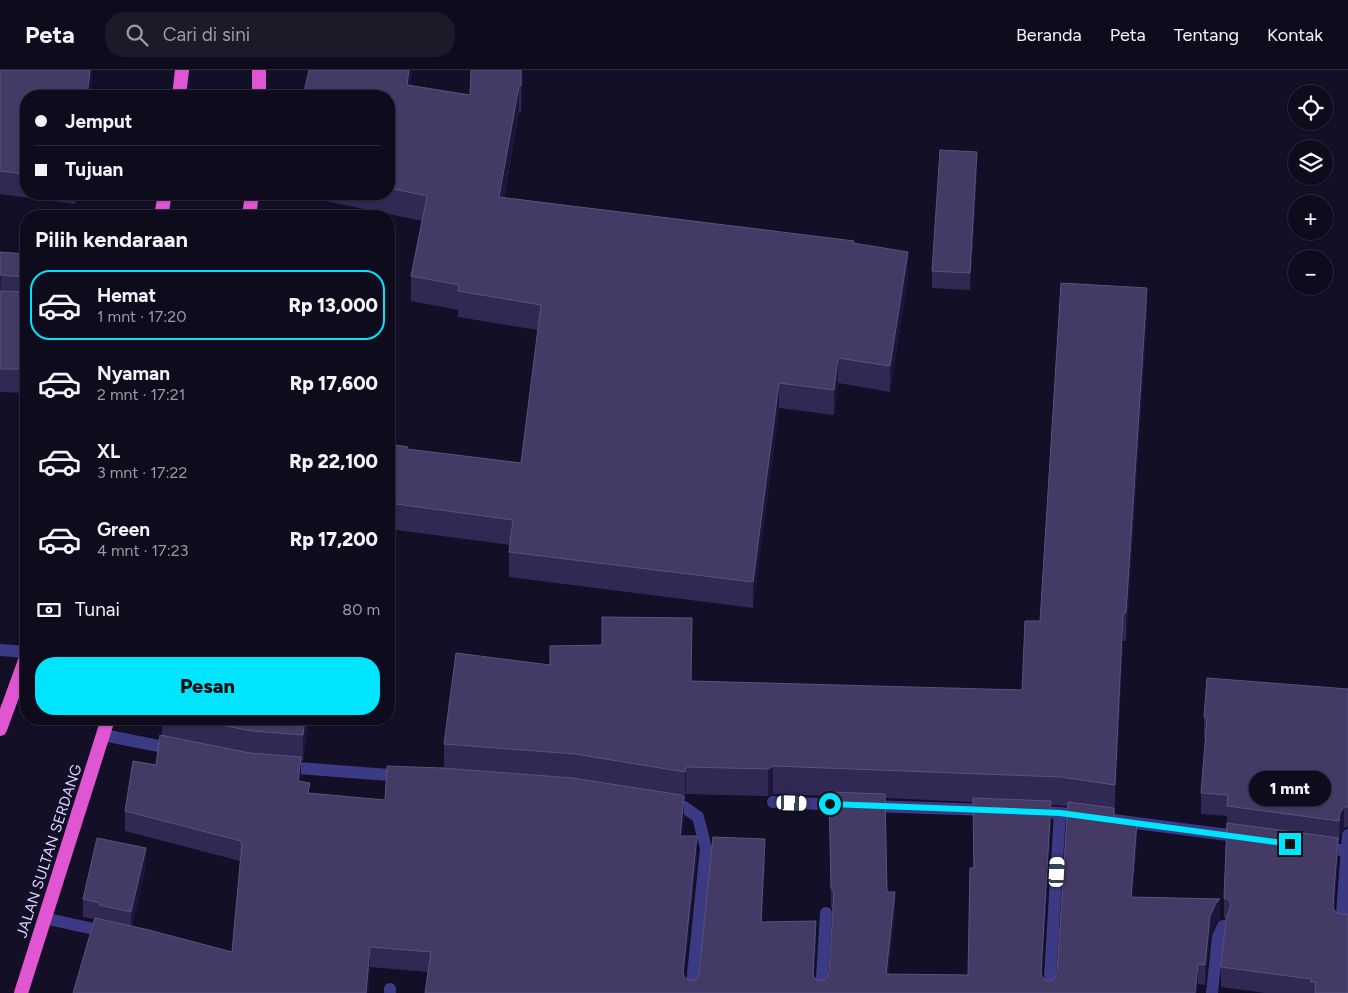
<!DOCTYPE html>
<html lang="id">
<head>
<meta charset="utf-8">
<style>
	body { margin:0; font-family:Figtree,sans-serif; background:#1c1929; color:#f1f3f6; height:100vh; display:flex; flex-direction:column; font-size:19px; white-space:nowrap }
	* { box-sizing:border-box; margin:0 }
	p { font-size:16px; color:#9b9ba3 }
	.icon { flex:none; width:28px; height:28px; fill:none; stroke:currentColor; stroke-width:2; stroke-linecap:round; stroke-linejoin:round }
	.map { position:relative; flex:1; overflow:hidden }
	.sheet { position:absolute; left:20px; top:140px; width:375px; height:515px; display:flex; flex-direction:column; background:#0e0b1c; border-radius:20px; box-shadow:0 1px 4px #0004,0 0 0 1px #2e2b3b }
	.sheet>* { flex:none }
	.top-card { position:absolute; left:20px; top:20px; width:375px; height:110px; border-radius:20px; box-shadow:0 1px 4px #0004,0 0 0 1px #2e2b3b; display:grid; align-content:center; height:110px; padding:0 15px; background:#0e0b1c }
	.controls { position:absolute; left:1288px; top:15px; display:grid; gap:10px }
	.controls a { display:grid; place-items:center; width:45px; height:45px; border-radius:50%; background:#0e0b1c; box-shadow:0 1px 4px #0004,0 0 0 1px #2e2b3b; font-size:25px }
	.end { position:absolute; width:22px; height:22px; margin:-11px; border:6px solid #00e5ff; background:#111; box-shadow:0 0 0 2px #111 }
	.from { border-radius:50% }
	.bubble { position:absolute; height:35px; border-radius:18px; background:#0e0b1c; box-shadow:0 1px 4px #0004,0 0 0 1px #2e2b3b; font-size:16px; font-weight:800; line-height:35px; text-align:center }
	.car { position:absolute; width:15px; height:30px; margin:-15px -8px; border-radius:6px; box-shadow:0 0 4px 1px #0007; background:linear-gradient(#fff 24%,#345 0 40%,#fff 0 76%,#345 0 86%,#fff 0) }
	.top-card b { display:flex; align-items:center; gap:18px; height:48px; font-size:19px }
	.top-card b+b { border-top:1px solid #2e2b3b }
	.top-card i { width:12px; height:12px; background:#f1f3f6 }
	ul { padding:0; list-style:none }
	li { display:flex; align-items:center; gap:15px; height:70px; margin:0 10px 8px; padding:0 5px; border:2px solid transparent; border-radius:20px }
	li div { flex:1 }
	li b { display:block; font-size:19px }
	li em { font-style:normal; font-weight:800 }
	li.on { border-color:#00e5ff }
	li>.icon { width:45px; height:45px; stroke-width:1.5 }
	h2 { padding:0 15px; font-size:22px; line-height:60px }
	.pay { display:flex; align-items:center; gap:12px; height:55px; padding:0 15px; font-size:19px }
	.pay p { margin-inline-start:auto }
	.cta { display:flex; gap:10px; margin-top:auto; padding:10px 15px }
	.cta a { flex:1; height:58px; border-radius:20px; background:#00e5ff; color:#111; font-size:20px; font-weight:800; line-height:58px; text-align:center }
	header { display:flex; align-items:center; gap:30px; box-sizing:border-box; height:70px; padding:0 25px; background:#0e0b1c; border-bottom:1px solid #2e2b3b }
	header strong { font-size:24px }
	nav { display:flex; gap:28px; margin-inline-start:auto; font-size:18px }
	.search { width:350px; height:45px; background:#1c1929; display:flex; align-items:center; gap:12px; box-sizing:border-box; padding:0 18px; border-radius:20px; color:#9b9ba3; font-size:19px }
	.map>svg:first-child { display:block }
</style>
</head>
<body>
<header>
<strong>Peta</strong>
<div class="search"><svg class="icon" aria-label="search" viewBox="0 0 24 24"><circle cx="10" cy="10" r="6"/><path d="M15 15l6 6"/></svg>Cari di sini</div>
<nav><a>Beranda</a><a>Peta</a><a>Tentang</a><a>Kontak</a></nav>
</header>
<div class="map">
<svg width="1348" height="923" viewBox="0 0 1348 923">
	<rect width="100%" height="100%" fill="#130f26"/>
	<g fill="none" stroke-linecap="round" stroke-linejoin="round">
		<!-- service -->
		<path stroke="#3d3a85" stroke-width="12" d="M0 580 26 582
			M390 919V923"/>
		<!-- minor -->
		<path stroke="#3d3a85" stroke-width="12" d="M103 665 174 679
			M285 697 402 706
			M773 732 844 735
			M668 735 684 737 698 747 706 778 691 923
			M869 736 989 740
			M1034 742 1060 743 1243 767
			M1348 765 1341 857 1348 858
			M1322 778 1347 781
			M44 848 107 862
			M821 923 826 843
			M1049 923 1060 743
			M1212 923 1218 867 1223 856"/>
		<!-- trunk -->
		<path stroke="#e055d1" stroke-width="14" d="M259 0V26
			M179 26 182 0
			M161 146 165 124
			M249 146 252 124
			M0 659 26 588
			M21 923 108 649"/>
	</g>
	<!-- wall -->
	<path fill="#312854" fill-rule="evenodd" d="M0 0 26 26V124H77L75 134 0 124Z
		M412 0 410 15 470 25 471 0H523L521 42H519L504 128 854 173 908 208 890 322 838 313 834 345 779 338 753 538 509 507V482L510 475 389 459V374L408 379 521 393 538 260 458 247V240L411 231V206L422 151 292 124H389V26Z
		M977 99 970 220 932 218V201Z
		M0 182 26 184V323L0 322Z
		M1147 245 1126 571H1123L1114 750 1137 772 1132 827 1220 849 1216 853 1210 866 1205 915 1198 914 425 923 428 902 370 897 368 923H73L94 849 83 847V829L146 796 132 856 232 882 240 791 125 761V741L156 695 162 665V649H309L303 691H301L300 711 310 723 385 730 444 698V674L550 595 692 611 1022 620 1040 551ZM686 724 768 726 773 724 829 726 831 837 833 841 829 903 827 908 824 910H817L814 907 816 871 762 852 765 790 699 904 695 910 690 911 684 907 697 786 682 766 684 747V729H685ZM885 728 973 732V798L968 905 888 904 895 843 887 822ZM1051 735 1067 736 1057 903 1053 910 1049 911 1045 910 1042 906 1051 751Z
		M1348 619V757L1344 758 1340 764 1339 772H1338V788L1334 841 1348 923H1265L1221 917V897L1226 849 1224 848V828L1227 746 1201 744V723L1206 668H1204V647Z"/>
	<!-- shaded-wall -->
	<path fill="#1d163a" d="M90 0H93L90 26H87Z
		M409 0H412L407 40V15Z
		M521 0H523L521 42Z
		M519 16V42L499 153V127Z
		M977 82V99L970 220V203Z
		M908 182V208L890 322V296Z
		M0 205H1L0 228Z
		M1147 218V245L1126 571V543Z
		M838 288V313L834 345V320Z
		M779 313V338L753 538V512Z
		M1123 543V571L1115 742V715Z
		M305 649H309L303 691V665Z
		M301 687V707L298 731V711Z
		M773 696V724L768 726V699Z
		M686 697V724L685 729V702Z
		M684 727V747L680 786V766Z
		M1051 731V751L1041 922V902Z
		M1344 737V758L1340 764 1339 772 1340 743Z
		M1137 752V772L1131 847V827Z
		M697 766V786L683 922V902Z
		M1338 768V788L1333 857V836Z
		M765 769V790L761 872V852Z
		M146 778V796L131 860V842Z
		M895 822V843L886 923V904Z
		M1220 829V849L1216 853 1210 866 1205 915V895L1210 846 1216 833Z
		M816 851V871L813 923V903Z
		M370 877V897L368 923H366Z
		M1198 894V914L1197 923H1195Z"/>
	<!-- building -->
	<path fill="#433a66" stroke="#5a527e" d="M0 0H90L87 26H26V104L0 101Z
		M309 0H409L407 15 470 25 471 0H521V16H519L499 127 854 171 853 173 908 182 890 296 838 288 834 320 779 313 753 512 509 482 513 450 389 433V374L408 377 407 379 521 393 541 235 458 221 459 215 411 206 427 126 389 118V26H303Z
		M940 80 977 82 970 203 932 201Z
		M0 182 26 184V207L0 205Z
		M1061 213 1147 218 1126 543H1123L1115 715 1060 707 773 696 768 699 686 697 685 702 575 684 444 674 456 583 550 595V576L602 575V547L692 548 691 611 1022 620 1025 551H1040Z
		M0 221 26 222V299H0Z
		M1207 608 1348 619V737H1344L1340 743 1339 751 1227 736 1228 725 1201 723 1207 648 1204 647Z
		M190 649H305L303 665 252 661Z
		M160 665 250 683 301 687 298 711 310 713 308 723 385 730 387 696 442 698 573 708 681 725 684 727 680 766H697L683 902 684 907 690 911 695 910 699 904 713 767 765 769 761 852 816 851 813 903 814 907 817 910H824L827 908 829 903 834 823 831 817 829 722 885 724 887 822H895L886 904 968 905 970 798H974L973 728 1051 731 1041 902 1042 907 1045 910 1049 911 1053 910 1057 903 1068 732 1114 738V750L1137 752 1131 827 1220 829 1216 833 1210 846 1205 895 1198 894 1195 923H425L431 882 370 877 366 923H73L95 848 149 860 232 882 242 773H241V771L125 741 133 691 156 695Z
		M1227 753 1338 768 1333 836 1334 840 1337 843 1348 845V923H1315L1316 912H1311V909L1221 897 1226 849 1231 835 1229 830 1224 828Z
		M97 768 146 778 131 842 99 835 100 833 83 829Z"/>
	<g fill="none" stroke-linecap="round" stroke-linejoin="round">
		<!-- route -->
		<path stroke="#00e5ff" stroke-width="6" d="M830 734 1060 743 1290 774"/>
	</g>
	<g text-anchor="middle" stroke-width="4" stroke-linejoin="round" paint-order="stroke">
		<!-- street labels -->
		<g font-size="15" fill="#d9d4ff" stroke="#130f26">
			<text transform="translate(49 781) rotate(-72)" y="5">JALAN SULTAN SERDANG</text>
		</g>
	</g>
</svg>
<div class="controls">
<a><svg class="icon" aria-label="locate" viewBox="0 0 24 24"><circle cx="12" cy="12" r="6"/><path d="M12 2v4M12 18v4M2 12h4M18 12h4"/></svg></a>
<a><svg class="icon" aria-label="layers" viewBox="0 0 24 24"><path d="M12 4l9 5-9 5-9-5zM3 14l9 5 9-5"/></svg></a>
<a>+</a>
<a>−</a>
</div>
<i class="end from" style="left:830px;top:734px"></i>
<i class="end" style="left:1290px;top:774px"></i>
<div class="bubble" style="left:1249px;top:701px;width:82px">1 mnt</div>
<i class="car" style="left:792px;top:733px;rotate:92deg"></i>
<i class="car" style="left:1057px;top:802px;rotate:3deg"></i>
<div class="top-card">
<b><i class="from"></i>Jemput</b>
<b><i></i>Tujuan</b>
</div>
<section class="sheet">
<h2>Pilih kendaraan</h2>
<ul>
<li class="on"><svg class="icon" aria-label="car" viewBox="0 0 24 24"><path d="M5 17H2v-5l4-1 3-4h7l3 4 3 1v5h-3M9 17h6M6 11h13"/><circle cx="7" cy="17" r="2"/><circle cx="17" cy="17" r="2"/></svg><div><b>Hemat</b><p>1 mnt · 17:20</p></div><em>Rp 13,000</em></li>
<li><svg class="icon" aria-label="car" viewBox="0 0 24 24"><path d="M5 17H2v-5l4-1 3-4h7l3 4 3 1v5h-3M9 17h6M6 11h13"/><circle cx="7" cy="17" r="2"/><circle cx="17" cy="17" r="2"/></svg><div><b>Nyaman</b><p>2 mnt · 17:21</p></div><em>Rp 17,600</em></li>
<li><svg class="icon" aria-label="car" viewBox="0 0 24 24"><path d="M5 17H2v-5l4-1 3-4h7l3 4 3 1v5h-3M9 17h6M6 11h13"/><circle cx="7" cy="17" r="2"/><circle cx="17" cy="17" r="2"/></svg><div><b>XL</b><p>3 mnt · 17:22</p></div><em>Rp 22,100</em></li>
<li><svg class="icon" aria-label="car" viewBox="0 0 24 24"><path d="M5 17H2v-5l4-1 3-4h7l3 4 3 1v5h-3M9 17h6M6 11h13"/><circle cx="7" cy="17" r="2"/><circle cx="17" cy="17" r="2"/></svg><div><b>Green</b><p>4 mnt · 17:23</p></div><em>Rp 17,200</em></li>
</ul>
<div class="pay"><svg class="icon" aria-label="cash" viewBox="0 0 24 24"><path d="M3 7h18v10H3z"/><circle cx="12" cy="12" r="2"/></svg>Tunai<p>80 m</p></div>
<div class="cta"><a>Pesan</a></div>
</section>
</div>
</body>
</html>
